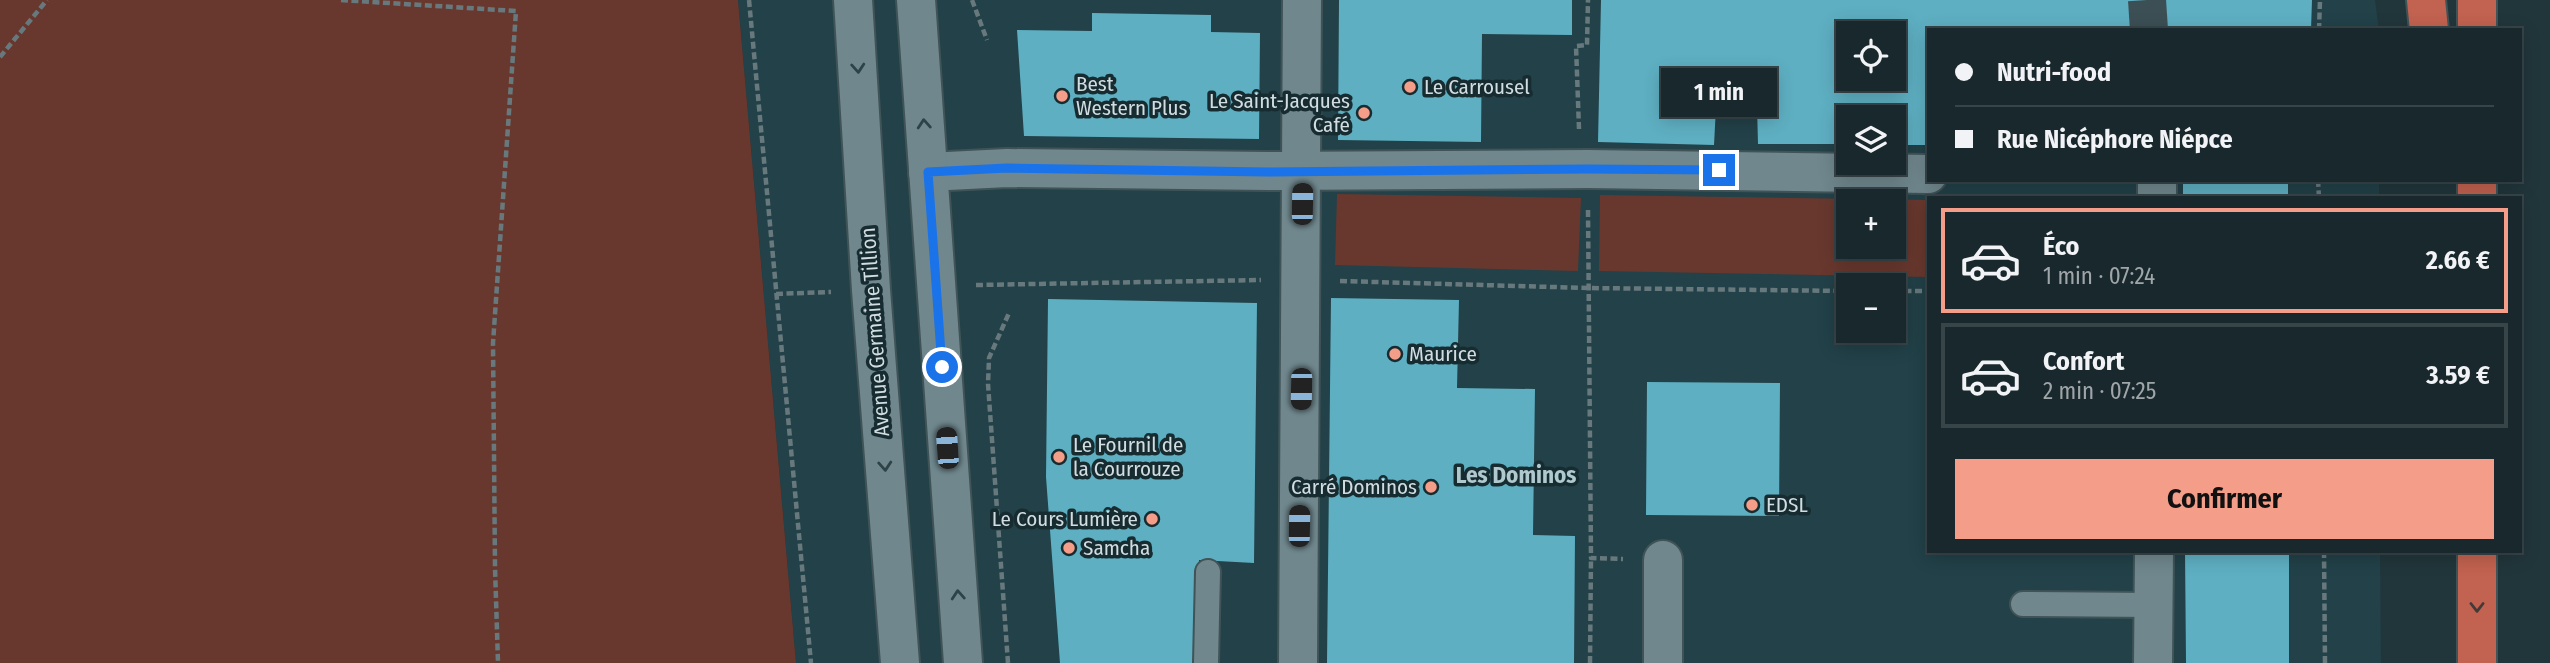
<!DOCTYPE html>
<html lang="fr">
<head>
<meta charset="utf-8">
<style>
	body { margin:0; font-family:"Fira Sans Condensed",sans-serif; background:#263438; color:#f1f3f6; height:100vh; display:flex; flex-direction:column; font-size:26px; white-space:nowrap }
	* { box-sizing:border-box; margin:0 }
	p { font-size:23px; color:#9fa6a9 }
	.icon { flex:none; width:38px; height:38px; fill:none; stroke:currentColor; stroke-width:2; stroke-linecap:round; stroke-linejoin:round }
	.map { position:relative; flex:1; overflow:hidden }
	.panel { position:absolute; left:1927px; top:196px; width:595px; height:357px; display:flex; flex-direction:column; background:#19282c; border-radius:0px; box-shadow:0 4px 18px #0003,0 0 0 2px #374448 }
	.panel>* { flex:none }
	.banner { position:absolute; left:1927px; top:28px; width:595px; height:154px; border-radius:0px; box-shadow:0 4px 18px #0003,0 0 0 2px #374448; display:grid; align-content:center; height:154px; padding:0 28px; background:#19282c }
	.fabs { position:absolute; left:1836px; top:21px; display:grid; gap:14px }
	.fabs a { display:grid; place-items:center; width:70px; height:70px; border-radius:0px; background:#19282c; box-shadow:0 4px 18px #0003,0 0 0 2px #374448; font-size:35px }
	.end { position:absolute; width:32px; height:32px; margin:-16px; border:9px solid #1a73e8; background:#fff; box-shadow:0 0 0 4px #fff }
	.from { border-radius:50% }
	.bubble { position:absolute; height:49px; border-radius:0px; background:#19282c; box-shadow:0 4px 18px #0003,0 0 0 2px #374448; font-size:23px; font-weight:700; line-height:49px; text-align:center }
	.car { position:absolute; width:21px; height:42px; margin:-21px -10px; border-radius:9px; box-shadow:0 0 5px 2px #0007; background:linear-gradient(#222 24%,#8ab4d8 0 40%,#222 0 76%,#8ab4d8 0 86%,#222 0) }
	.banner b { display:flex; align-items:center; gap:24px; height:66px; font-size:26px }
	.banner b+b { border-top:2px solid #374448 }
	.banner i { width:18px; height:18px; background:#f1f3f6 }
	ul { padding:12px 0 0; list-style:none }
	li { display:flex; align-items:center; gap:21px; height:105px; margin:0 14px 10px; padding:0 14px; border:4px solid #374448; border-radius:0px }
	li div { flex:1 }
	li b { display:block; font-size:26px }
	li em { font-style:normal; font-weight:700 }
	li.selected { border-color:#f49e8a }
	li>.icon { width:63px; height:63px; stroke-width:1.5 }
	.cta { display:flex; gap:14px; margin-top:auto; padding:14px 28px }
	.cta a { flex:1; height:80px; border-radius:0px; background:#f49e8a; color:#111; font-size:28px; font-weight:700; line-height:80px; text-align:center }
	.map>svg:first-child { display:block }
</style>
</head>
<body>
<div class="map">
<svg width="2550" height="663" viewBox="0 0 2550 663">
	<rect width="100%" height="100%" fill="#21363b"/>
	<!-- built -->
	<path fill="#224148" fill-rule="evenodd" d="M738 0H2375L2379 30H1928V180H2379V198H1928V551H2380L2381 663H796ZM1848 33H1894V79H1848ZM1848 117H1894V163H1848ZM1848 201H1894V247H1848ZM1848 285H1894V331H1848Z"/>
	<!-- green -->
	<path fill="#68382e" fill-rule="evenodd" d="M0 0H738L796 663H0Z
		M1337 194 1581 198 1578 271 1335 265Z
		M1600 195 1928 200V277L1599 271ZM1848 201H1894V247H1848Z"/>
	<!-- building -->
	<path fill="#5eafc2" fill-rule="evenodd" d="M1339 0H1572V35L1482 34 1481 142 1338 140Z
		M1601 0H2312L2311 30H1928V145H1894V117H1848V144H1758L1757 106 1716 107 1714 145 1598 142ZM1848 33H1894V79H1848Z
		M1092 13 1211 15V32L1260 33 1259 139 1024 136 1017 30 1092 31Z
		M2183 180H2288V198H2183Z
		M1331 298 1459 300 1457 388 1535 389 1533 535 1575 536 1574 663H1327Z
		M1048 299 1257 303 1254 563 1199 560 1197 663H1060L1046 477Z
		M1647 382 1780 383 1779 516 1646 515Z
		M2185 551H2289V663H2186Z"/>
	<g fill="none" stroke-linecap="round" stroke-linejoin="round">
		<!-- minor-tunnel -->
		<path stroke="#3b4f54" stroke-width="38" stroke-dasharray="38 19" stroke-linecap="butt" d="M2147 0 2149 30"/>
		<!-- service casing -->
		<g stroke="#405357" stroke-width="28">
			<path id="service" d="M2023 604 2154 605
				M1206 663 1208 572"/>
		</g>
		<!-- minor casing -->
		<g stroke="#405357" stroke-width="42">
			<path id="minor" d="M928 172 1007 168 1268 171 1588 169 1928 174
				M2157 198V180
				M1298 663 1302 0
				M1663 663V560
				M2153 663 2154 551"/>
		</g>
		<!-- tertiary casing -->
		<g stroke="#405357" stroke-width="42">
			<path id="tertiary" d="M853 0 871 290 900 663
				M916 0 963 663"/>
		</g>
		<!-- trunk casing -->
		<g stroke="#405357" stroke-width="42">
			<path id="trunk" d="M2426 0 2429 30
				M2477 0V30
				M2477 180V198
				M2477 551V663"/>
		</g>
		<!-- path -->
		<path stroke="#68797e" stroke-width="4.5" stroke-dasharray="7 3.5" stroke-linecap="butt" d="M341 0 516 11 493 343 495 567 498 663
			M749 0 811 663
			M972 0 987 40
			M2319 30 2320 0
			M0 57 47 0
			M1579 129 1576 46 1587 45 1588 0
			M2318 180 2319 198
			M1588 210 1591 558 1623 559
			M1340 281 1588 288 1848 291
			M976 285 1261 280
			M1894 291H1928
			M776 294 831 292
			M2324 551 2325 663
			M1008 663 988 384 989 358 1009 313
			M1590 663 1591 558"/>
		<!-- service -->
		<use href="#service" stroke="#6f878d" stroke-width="24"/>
		<!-- minor -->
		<use href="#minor" stroke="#6f878d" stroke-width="38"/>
		<!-- tertiary -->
		<use href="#tertiary" stroke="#6f878d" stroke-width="38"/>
		<!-- trunk -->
		<use href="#trunk" stroke="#c26250" stroke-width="38"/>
	</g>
	<!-- one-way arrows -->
	<defs><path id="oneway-chevron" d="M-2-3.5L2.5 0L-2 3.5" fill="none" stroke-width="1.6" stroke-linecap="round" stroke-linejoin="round" transform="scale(1.75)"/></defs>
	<g stroke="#2d4348">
		<use href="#oneway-chevron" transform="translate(858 68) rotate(86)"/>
		<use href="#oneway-chevron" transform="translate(924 124) rotate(-94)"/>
		<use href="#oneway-chevron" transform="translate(885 466) rotate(86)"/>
		<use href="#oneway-chevron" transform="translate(958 595) rotate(-94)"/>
	</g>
	<use stroke="#423a39" href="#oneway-chevron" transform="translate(2477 607) rotate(90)"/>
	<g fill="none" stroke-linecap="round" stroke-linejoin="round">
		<!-- route -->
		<path stroke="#1a73e8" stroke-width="9" d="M942 367 928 172 1007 168 1268 172 1588 169 1719 170"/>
	</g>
	<!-- markers -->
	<g fill="#f49e8a" stroke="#172c31" stroke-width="2.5">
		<circle cx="1410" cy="87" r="7"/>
		<circle cx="1062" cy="96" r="7"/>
		<circle cx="1364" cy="113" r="7"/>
		<circle cx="1395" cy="354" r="7"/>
		<circle cx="1059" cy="457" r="7"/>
		<circle cx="1431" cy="487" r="7"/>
		<circle cx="1752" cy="505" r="7"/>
		<circle cx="1152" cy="519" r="7"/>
		<circle cx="1069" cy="548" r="7"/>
	</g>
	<g text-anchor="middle" stroke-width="7" stroke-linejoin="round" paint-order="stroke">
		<!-- poi labels -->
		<g font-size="21" fill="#d1dde1" stroke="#172c31" text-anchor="start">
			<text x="1076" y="91">Best<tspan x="1076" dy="24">Western Plus</tspan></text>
			<text x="1424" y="94">Le Carrousel</text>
			<text x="1350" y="108" text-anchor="end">Le Saint-Jacques<tspan x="1350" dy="24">Café</tspan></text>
			<text x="1409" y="361">Maurice</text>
			<text x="1073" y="452">Le Fournil de<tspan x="1073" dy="24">la Courrouze</tspan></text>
			<text x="1417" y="494" text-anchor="end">Carré Dominos</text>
			<text x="1766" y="512">EDSL</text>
			<text x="1138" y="526" text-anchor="end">Le Cours Lumière</text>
			<text x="1083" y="555">Samcha</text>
		</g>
		<!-- street labels -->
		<g font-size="21" fill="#d1dde1" stroke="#172c31">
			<text transform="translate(875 332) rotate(-94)" y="7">Avenue Germaine Tillion</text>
		</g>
		<!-- neighbourhood labels -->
		<g font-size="23" font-weight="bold" fill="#afc9cf" stroke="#172c31">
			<text x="1516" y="483">Les Dominos</text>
		</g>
	</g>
</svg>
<div class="fabs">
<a><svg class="icon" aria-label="locate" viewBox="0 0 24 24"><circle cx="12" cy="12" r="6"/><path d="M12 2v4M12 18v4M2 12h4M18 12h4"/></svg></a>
<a><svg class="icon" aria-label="layers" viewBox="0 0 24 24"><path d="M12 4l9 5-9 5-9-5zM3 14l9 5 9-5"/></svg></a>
<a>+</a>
<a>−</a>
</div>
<i class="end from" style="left:942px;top:367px"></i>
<i class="end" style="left:1719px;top:170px"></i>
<div class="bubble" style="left:1661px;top:68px;width:116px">1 min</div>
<i class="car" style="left:1302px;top:204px;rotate:1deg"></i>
<i class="car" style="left:1301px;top:389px;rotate:181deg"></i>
<i class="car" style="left:947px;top:448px;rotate:356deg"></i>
<i class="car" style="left:1299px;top:526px;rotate:1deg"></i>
<div class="banner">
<b><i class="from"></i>Nutri-food</b>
<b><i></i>Rue Nicéphore Niépce</b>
</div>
<section class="panel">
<ul>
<li class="selected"><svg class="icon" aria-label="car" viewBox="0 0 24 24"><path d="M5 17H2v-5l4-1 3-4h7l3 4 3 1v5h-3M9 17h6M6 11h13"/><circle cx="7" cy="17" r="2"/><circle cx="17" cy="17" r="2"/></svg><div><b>Éco</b><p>1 min · 07:24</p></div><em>2.66 €</em></li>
<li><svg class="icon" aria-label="car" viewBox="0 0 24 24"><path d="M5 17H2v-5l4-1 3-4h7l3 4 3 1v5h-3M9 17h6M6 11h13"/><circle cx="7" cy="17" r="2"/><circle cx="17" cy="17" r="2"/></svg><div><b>Confort</b><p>2 min · 07:25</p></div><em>3.59 €</em></li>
</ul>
<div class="cta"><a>Confirmer</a></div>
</section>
</div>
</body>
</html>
